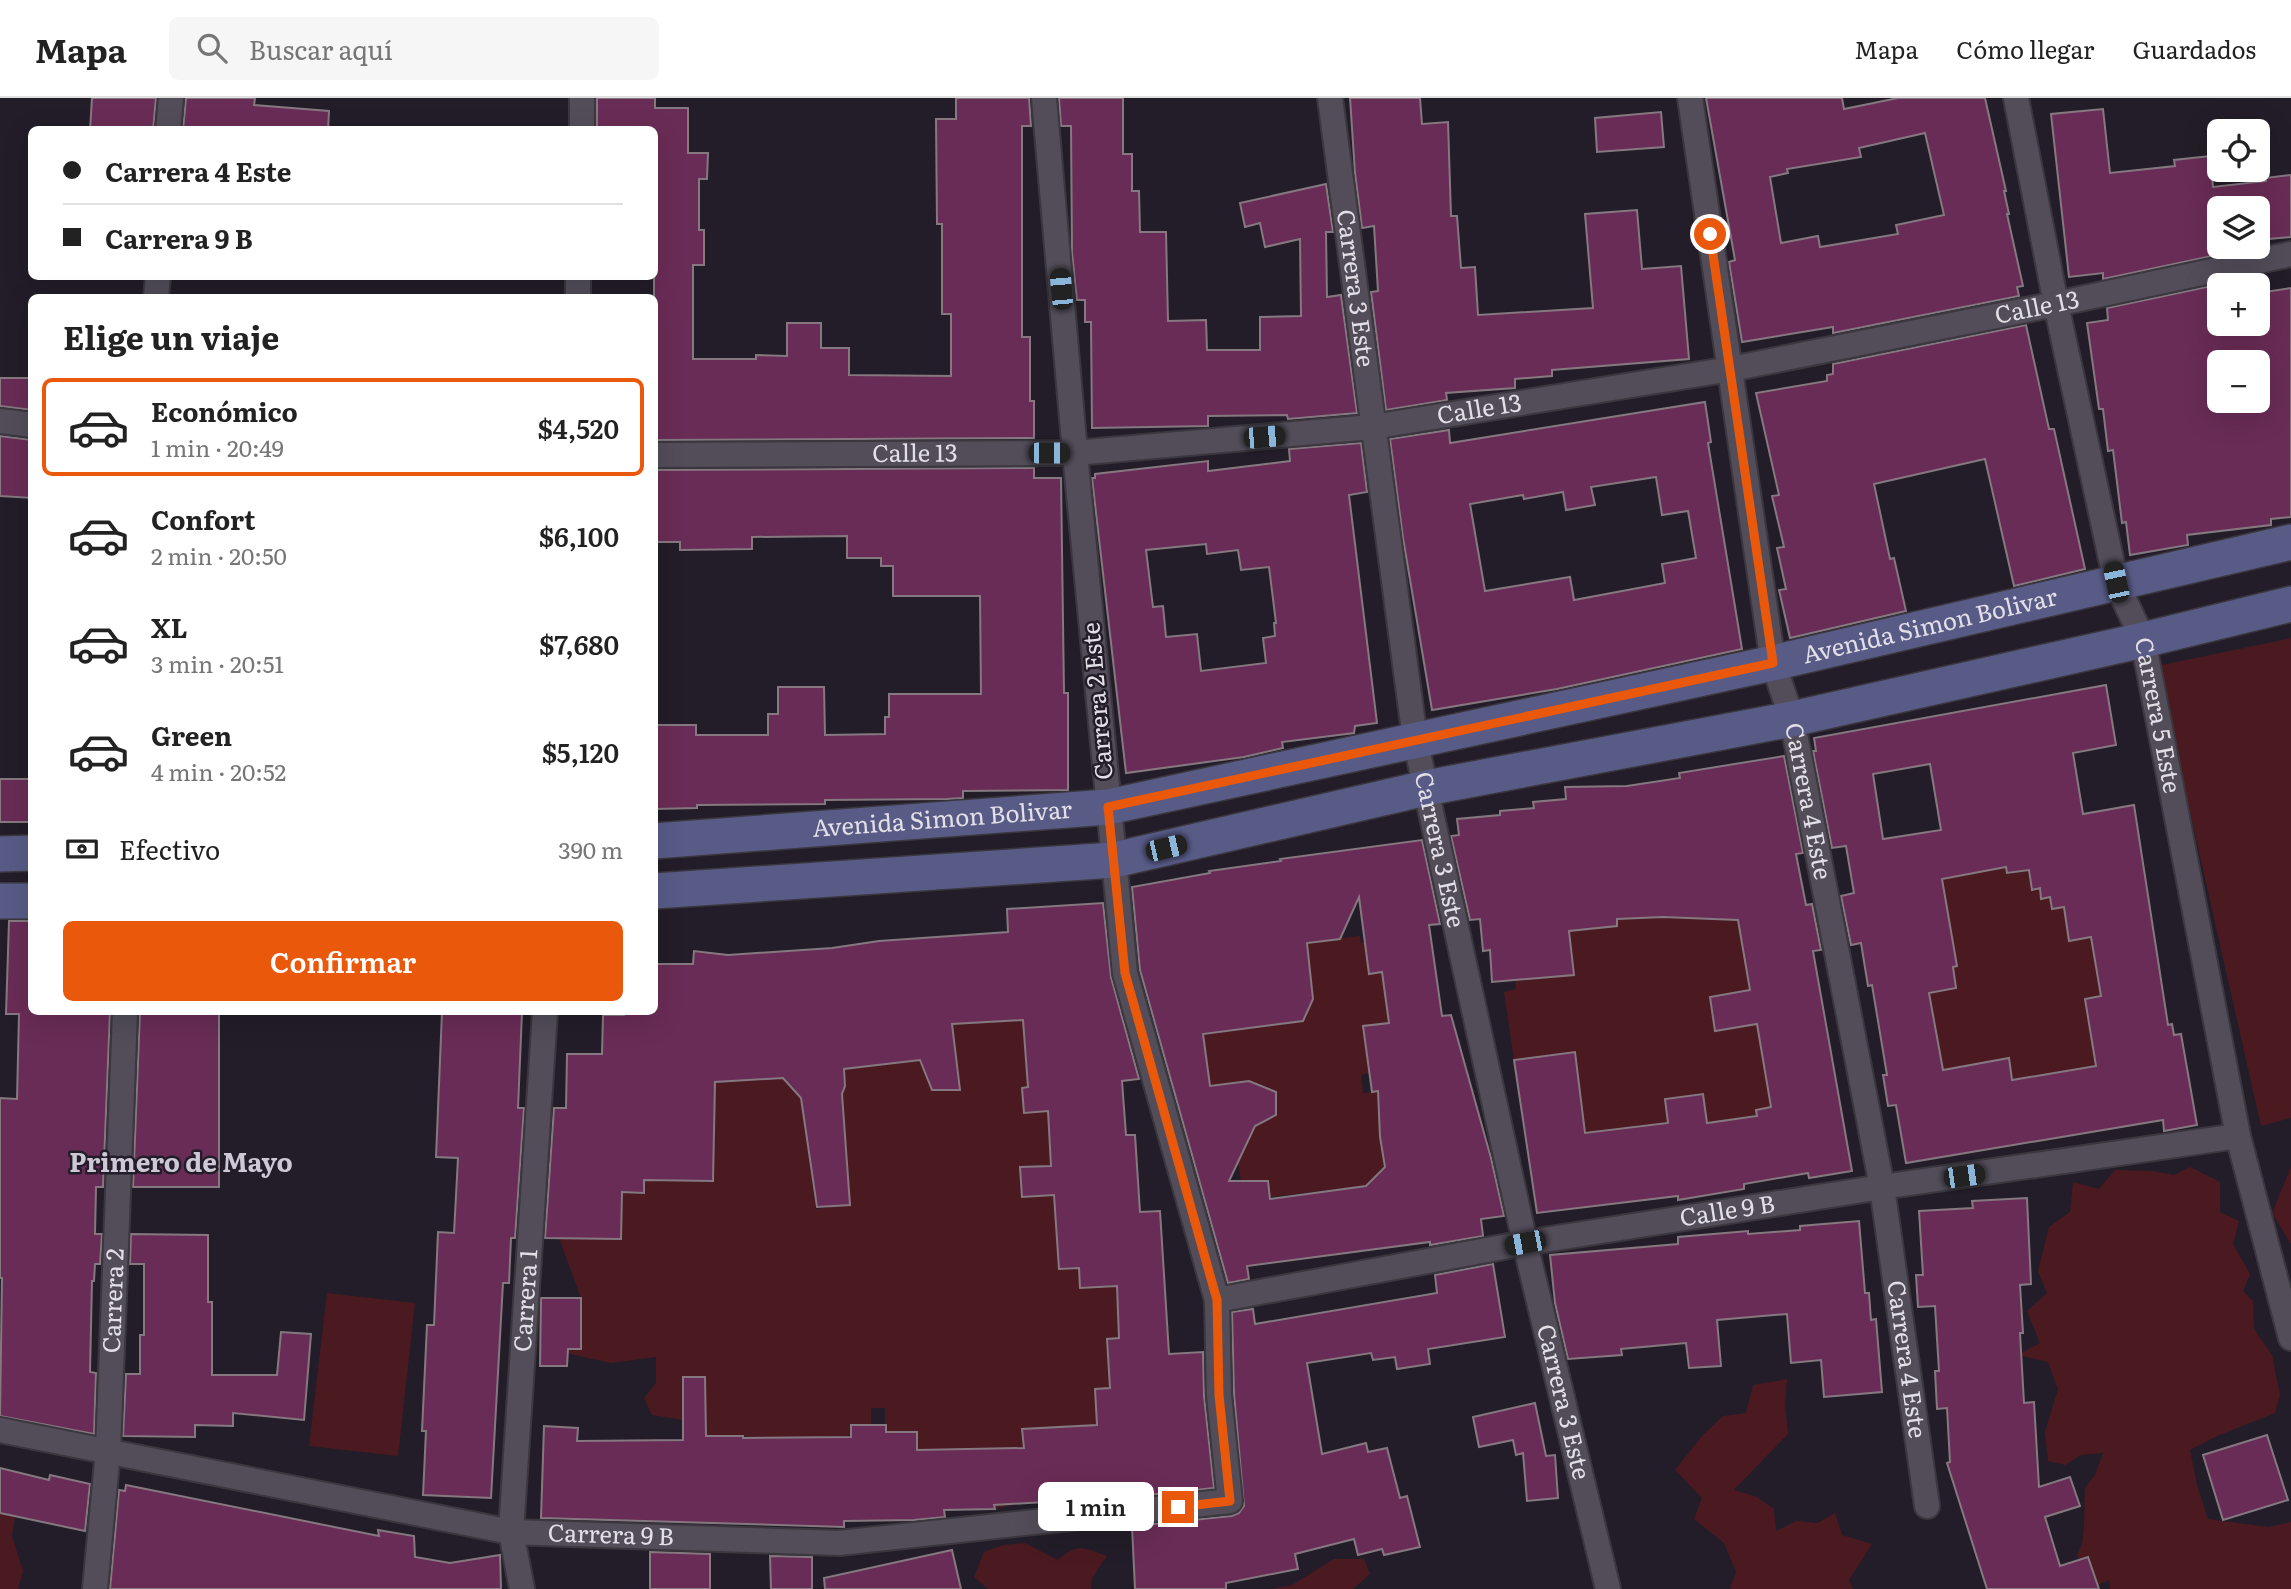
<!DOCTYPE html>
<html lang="es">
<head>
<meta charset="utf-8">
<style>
	body { margin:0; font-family:Literata,serif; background:#f6f6f6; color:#222; height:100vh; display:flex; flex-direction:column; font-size:26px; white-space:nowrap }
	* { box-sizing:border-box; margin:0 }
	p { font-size:23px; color:#767676 }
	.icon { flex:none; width:38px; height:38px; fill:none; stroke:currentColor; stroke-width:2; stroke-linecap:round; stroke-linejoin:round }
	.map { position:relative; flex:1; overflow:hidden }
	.side { position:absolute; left:28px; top:196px; width:630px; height:721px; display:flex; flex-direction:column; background:#fff; border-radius:10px; box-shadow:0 7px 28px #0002 }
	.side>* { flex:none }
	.banner { position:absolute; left:28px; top:28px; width:630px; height:154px; border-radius:10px; box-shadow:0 7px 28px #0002; display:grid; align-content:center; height:154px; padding:0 35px; background:#fff }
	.tools { position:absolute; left:2207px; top:21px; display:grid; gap:14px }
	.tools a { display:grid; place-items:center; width:63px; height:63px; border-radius:10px; background:#fff; box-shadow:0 7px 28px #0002; font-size:35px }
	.end { position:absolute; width:32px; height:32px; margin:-16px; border:9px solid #ea580c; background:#fff; box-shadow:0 0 0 4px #fff }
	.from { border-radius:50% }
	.bubble { position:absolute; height:49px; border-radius:10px; background:#fff; box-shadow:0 7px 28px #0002; font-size:23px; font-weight:600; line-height:49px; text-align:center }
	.car { position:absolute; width:21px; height:42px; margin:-21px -10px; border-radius:9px; box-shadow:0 0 5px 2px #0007; background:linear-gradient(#222 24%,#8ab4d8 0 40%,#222 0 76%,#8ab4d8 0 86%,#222 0) }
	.banner b { display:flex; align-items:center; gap:24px; height:66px; font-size:26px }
	.banner b+b { border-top:2px solid #e0e0e0 }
	.banner i { width:18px; height:18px; background:#222 }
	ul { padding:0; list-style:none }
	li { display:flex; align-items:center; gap:21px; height:98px; margin:0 14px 10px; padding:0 21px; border:4px solid transparent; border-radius:10px }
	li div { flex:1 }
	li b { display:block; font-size:26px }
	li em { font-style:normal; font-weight:600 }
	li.active { border-color:#ea580c }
	li>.icon { width:63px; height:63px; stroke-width:1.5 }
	h2 { padding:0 35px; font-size:32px; line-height:84px }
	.pay { display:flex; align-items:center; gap:18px; height:77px; padding:0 35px; font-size:26px }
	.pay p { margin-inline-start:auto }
	.action { display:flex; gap:14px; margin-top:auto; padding:14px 35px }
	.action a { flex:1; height:80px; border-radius:10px; background:#ea580c; color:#fff; font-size:28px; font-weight:600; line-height:80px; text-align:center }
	header { display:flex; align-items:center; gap:42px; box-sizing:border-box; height:98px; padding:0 35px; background:#fff; border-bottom:2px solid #e0e0e0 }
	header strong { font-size:33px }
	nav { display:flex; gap:38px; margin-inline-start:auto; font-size:24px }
	.search { width:490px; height:63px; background:#f6f6f6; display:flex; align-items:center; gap:18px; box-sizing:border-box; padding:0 24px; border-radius:10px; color:#767676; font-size:26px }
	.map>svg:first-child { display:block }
</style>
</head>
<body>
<header>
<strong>Mapa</strong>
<div class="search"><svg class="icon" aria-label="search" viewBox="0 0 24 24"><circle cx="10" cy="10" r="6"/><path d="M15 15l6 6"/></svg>Buscar aquí</div>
<nav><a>Mapa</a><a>Cómo llegar</a><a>Guardados</a></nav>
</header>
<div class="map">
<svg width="2291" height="1491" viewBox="0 0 2291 1491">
	<rect width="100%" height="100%" fill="#221d28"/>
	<!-- green -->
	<path fill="#4b1a21" d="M2291 540V1020L2261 1028 2157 568Z
		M2026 714 2007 775 2029 772 2032 791 2040 790 2042 801 2050 799 2064 809 2069 843 2091 839 2101 898 2086 901 2097 968 2013 982 2009 961 1947 999 1929 895 1956 890 1953 869 1957 868 1949 820 1926 783Z
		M1303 806 1333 841 1360 838 1361 845 1365 844 1369 876 1406 871 1389 925 1363 928 1369 975 1361 977 1363 995 1378 993 1388 1085 1270 1099 1241 1083 1238 1065 1255 1028 1276 1017V994L1249 983 1198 990 1203 936 1303 923 1313 901Z
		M1663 819 1738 822 1759 890 1710 900 1715 933 1757 926 1764 966 1780 964 1788 1006 1756 1012 1768 1082 1736 1021 1716 1024 1719 1045 1709 1046 1703 996 1666 1001 1670 1042 1585 1035 1583 1021 1570 1022 1514 962 1504 894 1516 891 1515 882 1573 877 1569 833 1617 828V821Z
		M1023 922 1028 989 1022 990 1024 1014 1054 1013 1056 1042 1050 1049 1051 1068 1020 1069 1022 1099 1054 1097 1079 1170 1080 1190 1116 1188 1118 1219H1133L1111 1290 1095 1291 1103 1361 1023 1331V1404L995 1411 994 1351 917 1352V1334H885V1310H871V1327H851L844 1357 810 1340 706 1338 705 1314H683V1322L652 1317 644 1300 656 1285V1259L611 1265 547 1251H581V1200L559 1140 621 1141 622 1094H644V1052L689 1083H713L715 956 783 980 801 1000 816 1111 850 1106 842 996 844 971 920 962 932 992H960L952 926Z
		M2190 1069 2220 1084V1114L2239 1123 2233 1146 2250 1176 2243 1193 2253 1203 2254 1231 2272 1257 2280 1297 2275 1315 2217 1338 2190 1352 2197 1387 2208 1421 2268 1429 2291 1424V1491H2110L2109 1482 2098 1487 2077 1457 2082 1445 2084 1429 2085 1390 2095 1377 2103 1355 2081 1357 2065 1367 2048 1363 2045 1334 2058 1291 2048 1264 2018 1257 2040 1245 2027 1213 2047 1195 2038 1173 2049 1129 2070 1114 2073 1084 2099 1091 2115 1072 2153 1073 2174 1077Z
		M2291 1069V1146L2272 1115Z
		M327 1195 415 1205 398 1358 309 1348Z
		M1787 1281 1785 1307 1788 1336 1734 1392 1757 1399 1774 1411 1776 1433 1796 1423 1818 1425 1835 1415 1842 1437 1872 1446 1849 1482 1853 1491H1730L1736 1474 1724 1445 1694 1421 1702 1400 1675 1372 1703 1337 1723 1318 1746 1315 1753 1287Z
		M0 1415 15 1419 12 1438 23 1473 18 1491H0Z
		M1025 1445 1058 1462C1078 1444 1084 1450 1107 1458L1092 1480 1091 1491H988L974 1479 984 1454 1003 1447Z
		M1334 1461H1364L1370 1476 1353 1491H1271L1292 1487Z"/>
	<!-- building -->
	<path fill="#692c56" stroke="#857880" stroke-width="2" fill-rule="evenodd" d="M92 0H156L153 32H90Z
		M186 0H255L254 7 329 13 328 32H183Z
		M597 0H655V10H688V55H708L707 81H699V132H704V167H693V261H756V257L787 258V225H821V250H849V277L951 278V216H942V126H937L936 21H956V0H1029L1031 28H1022V239H1030V303H1034V340L654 342V32H597Z
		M1059 0H1123V56H1132V93H1139L1140 134H1166L1168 223 1206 222 1207 252H1260V219L1301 218 1300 141 1265 149 1260 125 1245 129 1240 105 1326 86 1333 134H1326L1327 199 1341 197 1357 315 1288 321 1287 317 1208 318V328L1092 330 1091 224H1085V202H1077L1072 155 1071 28H1061Z
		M1350 0H1420L1422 26 1448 24 1451 118H1457L1461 170 1475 169 1478 217 1593 210 1585 116 1637 112 1642 171 1681 168 1689 261 1552 272V278L1515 281V290L1446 295 1447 302 1386 312 1371 194 1378 193 1374 128 1362 130 1355 75Z
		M1706 0H1842L1844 11 1898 0H1985L2006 93H2004L2009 116H2007L2023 188 2017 189 2019 198 1833 235V229L1742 244 1729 164 1735 162ZM1925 35 1944 117 1896 127 1898 136 1820 149 1818 138 1781 145 1770 79 1788 75 1787 71 1861 59 1859 50Z
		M2103 11 2110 75 2175 68 2174 62 2210 58 2213 89 2266 83 2265 80 2291 77V139L2258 142V110H2219V149L2250 150 2103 181V175L2069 179 2051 16Z
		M1661 14 1664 49 1597 54 1595 20Z
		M2254 179 2255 187H2219V226H2258V195L2291 190V419L2271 421V427L2187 437 2188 447 2130 457 2126 424 2122 425 2113 352 2108 353 2103 311H2099L2087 225 2108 222 2107 210ZM2219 264H2258V303H2219Z
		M2026 227 2049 331H2054L2085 471 2014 488 1985 361 1874 386 1890 461 1894 460 1906 513 1790 540 1779 492 1786 491 1777 450 1784 449 1772 398 1779 397 1756 295 1827 283V277L1833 276V266Z
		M0 280H32V312L0 308Z
		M1705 304 1711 344 1708 345 1742 551 1557 591 1432 612 1403 440 1390 341 1449 332 1450 345ZM1656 379 1662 417 1688 413 1696 460 1662 466 1665 485 1574 502 1570 479 1485 493 1470 406 1523 397 1524 401 1563 394 1566 412 1595 407 1591 389Z
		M0 338 32 342V400L0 398Z
		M1361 345 1367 394 1349 397 1377 625 1355 628 1354 635 1282 644 1283 650 1244 659 1126 675 1092 380H1095V376L1208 363V373L1290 363 1289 351ZM1206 446 1207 456 1238 452 1241 472 1269 469 1276 525H1274L1275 538 1263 540 1266 565 1201 573 1197 536 1166 539 1163 508 1153 509 1146 452Z
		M1034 370V380H1061L1064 595H1068V692L963 693V700L947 701 825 702V706L697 707V710L654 711V627H696V637H768V616H778V589H824L825 637 885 636V619H889V596H981L980 498H893V468H881V460H847V438L752 439V451L680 452V444H654V372Z
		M2106 587 2116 647 2073 655 2083 716 2134 707 2168 927 2172 926 2174 937 2181 936 2197 1027 2164 1033 2163 1022 1906 1065 1896 1007 1888 1008 1883 977H1887L1872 887 1868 888 1861 845 1851 847 1841 798 1854 795 1846 748 1832 750 1813 653H1816L1814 640ZM1930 666 1941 732 1883 741 1873 676ZM2006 769 2007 775 2029 772 2032 792 2040 790 2041 801 2050 799 2052 811 2064 809 2069 843 2091 839 2101 898 2085 901 2096 968 2012 982 2009 960 1943 972 1929 895 1956 890 1953 869 1957 868 1942 781Z
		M1784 658 1803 755 1796 756 1806 807 1812 806 1821 852 1813 853 1852 1073 1809 1080 1808 1075 1744 1086V1091L1678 1102V1098L1537 1115 1514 962 1575 954 1585 1035 1668 1025 1665 1001 1703 996 1707 1025 1757 1018 1756 1012 1771 1009 1757 926 1715 933 1710 899 1750 892 1738 822 1663 819 1617 821V828L1569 833 1574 877 1492 884 1490 852 1483 853 1480 821 1470 822 1451 738 1459 737 1457 721 1500 717V713L1534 710 1533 704 1566 701 1565 689 1627 688 1680 680 1679 675Z
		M0 681H32V724H0Z
		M1422 742 1440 826 1429 827 1442 918 1451 917 1491 1060 1504 1118 1481 1121 1483 1138 1430 1147V1144L1247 1168 1249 1181 1228 1185 1140 872 1132 789 1210 775 1209 773 1281 763 1280 761ZM1359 799 1369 876 1382 874 1389 925 1363 928 1372 994 1378 993 1380 1039 1385 1069 1366 1088 1270 1101 1268 1083H1229L1255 1028 1276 1017V994L1249 983 1210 988 1203 936 1303 923 1313 901 1307 845 1340 841Z
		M1103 805 1111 879 1139 981 1122 983 1126 1037H1135L1140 1114 1160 1113 1169 1256 1203 1254 1204 1298 1214 1390 1131 1399 994 1407 995 1411 944 1412 945 1419 914 1422 844 1423V1429L541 1420 544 1328 578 1330 577 1343 683 1342V1279H705L706 1338H743V1340L851 1339V1327H886V1334H917V1352L1024 1350 1022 1331 1097 1327 1095 1291 1110 1290 1107 1241 1119 1240 1117 1188 1080 1190 1079 1170 1059 1171 1054 1097 1022 1099 1020 1069 1051 1068 1048 1013 1024 1015 1022 990 1028 989 1023 922 952 926 960 992H932L920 962 844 971 845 988 842 996 850 1107 817 1109 801 1000 783 980 715 984 713 1083 644 1082V1095L622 1094 621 1141 545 1140 554 1010H566L567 956H602L603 917H624V914H654V866H693L694 853 728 857 832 850 879 843 1008 834 1007 811Z
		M9 823H32V914H110L103 1089H96L95 1136H102L100 1166H95L94 1183H92L90 1274 96 1275 94 1336 0 1318 2 1180H0V1000L17 1001 19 916H6Z
		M140 914H219V1089H133Z
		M442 914H522L518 1010H524L515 1140H511L509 1185H503L491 1400 423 1397 426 1333H422L427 1227H434L438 1134 454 1135 458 1060 436 1059Z
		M2027 1100 2031 1186 2020 1187 2023 1235H2020L2024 1305 2034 1304 2039 1389 2070 1379 2080 1408 2045 1419 2060 1468 2088 1459 2099 1491H1987L1947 1365 1950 1364 1947 1310 1937 1311 1935 1273H1939L1935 1208 1918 1209 1916 1177H1923L1919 1113 1973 1110 1972 1103Z
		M1859 1123 1865 1195H1869L1871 1222 1876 1221 1882 1294 1824 1299 1821 1262 1791 1265 1787 1216 1717 1222 1721 1268 1689 1270 1686 1245 1621 1251 1622 1257 1568 1261 1555 1205 1550 1157 1678 1146V1139L1748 1133V1136L1800 1132V1128Z
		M131 1136 208 1137V1204H212V1277H277L281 1234 311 1236 304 1322 233 1315V1328L195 1327V1339L123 1338 126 1276H140V1237H144V1166H130Z
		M1493 1166 1505 1239 1428 1251 1430 1266 1397 1271 1395 1259 1373 1262 1371 1255 1307 1265 1322 1356 1366 1345 1368 1354 1387 1350 1400 1400 1407 1398 1420 1449 1384 1457 1382 1451 1358 1457 1354 1441 1295 1456 1298 1471 1226 1485V1491H1135L1132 1428 1232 1418 1239 1415 1244 1408 1234 1296 1232 1214 1253 1211 1255 1226 1437 1195 1435 1177Z
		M541 1200H581V1251H568L567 1268H540Z
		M1535 1305 1546 1358 1555 1357 1558 1400 1527 1403 1523 1355 1516 1357 1513 1342 1479 1349 1473 1319Z
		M2267 1337 2288 1402 2223 1422 2203 1357Z
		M0 1370 49 1382 50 1377 90 1386 85 1433 0 1415Z
		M126 1387 379 1438 378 1432 414 1438 415 1459 450 1465 500 1457 501 1491H110L119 1392 125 1393Z
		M952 1452 961 1491H825L824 1480Z
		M650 1454 710 1456V1491H650Z
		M770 1458 812 1459V1491H771Z"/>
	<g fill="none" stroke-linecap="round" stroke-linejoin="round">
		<!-- minor casing -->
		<g stroke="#3b373f" stroke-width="28">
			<g id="minor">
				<path id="s1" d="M1330 0 1415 641 1525 1145 1608 1491"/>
				<path id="s2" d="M1690 0 1773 565 1792 621 1882 1089 1927 1408"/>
				<path id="s3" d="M2016 0 2056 206 2116 484 2143 542 2238 1038 2291 1240"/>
				<path d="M168 32 171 0"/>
				<path d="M582 32V0"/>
				<path d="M156 200 158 178"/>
				<path d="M578 200V178"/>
				<path d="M0 323 32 327"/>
				<path id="s4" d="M654 357 1075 355 1372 329 1731 271 2056 206 2291 156"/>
				<path id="s5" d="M1217 1202 1525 1145 1882 1089 2238 1038"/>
				<path id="s6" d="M0 1332 511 1434 839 1445 1230 1403 1219 1297 1217 1202 1125 875 1075 355 1044 0"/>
				<path id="s7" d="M95 1491 108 1353 125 914"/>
				<path id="s8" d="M522 1491 511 1434 545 914"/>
			</g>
		</g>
		<!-- secondary casing -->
		<g stroke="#3b373f" stroke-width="38">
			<g id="secondary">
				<path id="s9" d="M654 743 1108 709 1773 565 2291 444"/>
				<path d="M0 756 32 755"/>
				<path d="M654 793 1114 762 1426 690 1792 621 2143 542 2291 506"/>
				<path d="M0 803H32"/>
			</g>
		</g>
		<!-- minor -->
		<use href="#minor" stroke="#524d59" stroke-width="24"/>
		<!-- secondary -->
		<use href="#secondary" stroke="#585b86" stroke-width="35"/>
	</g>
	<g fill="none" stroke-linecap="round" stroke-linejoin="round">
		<!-- route -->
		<path stroke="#ea580c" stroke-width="9" d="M1178 1409 1230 1403 1219 1297 1217 1202 1125 875 1108 709 1773 565 1710 136"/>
	</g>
	<g text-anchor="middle" stroke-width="5" stroke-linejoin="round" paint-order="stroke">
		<!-- street labels -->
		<g font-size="24" fill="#e2dfe6" stroke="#221d28">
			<text dy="8" stroke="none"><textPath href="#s1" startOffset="192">Carrera 3 Este</textPath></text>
			<text dy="8" stroke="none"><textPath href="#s4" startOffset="1395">Calle 13</textPath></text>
			<text dy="8" stroke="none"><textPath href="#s4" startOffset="828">Calle 13</textPath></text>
			<text dy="8" stroke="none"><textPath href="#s4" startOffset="261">Calle 13</textPath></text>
			<text dy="8" stroke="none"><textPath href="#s9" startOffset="1297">Avenida Simon Bolivar</textPath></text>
			<text transform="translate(1098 603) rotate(-95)" y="8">Carrera 2 Este</text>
			<text dy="8" stroke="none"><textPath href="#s3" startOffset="635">Carrera 5 Este</textPath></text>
			<text dy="8" stroke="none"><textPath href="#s2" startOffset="714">Carrera 4 Este</textPath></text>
			<text dy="8" stroke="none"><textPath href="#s9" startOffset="289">Avenida Simon Bolivar</textPath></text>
			<text dy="8" stroke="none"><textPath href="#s1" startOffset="760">Carrera 3 Este</textPath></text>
			<text dy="8" stroke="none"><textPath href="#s5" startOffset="518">Calle 9 B</textPath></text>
			<text dy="8" stroke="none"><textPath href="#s7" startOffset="289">Carrera 2</textPath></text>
			<text dy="8" stroke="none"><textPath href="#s8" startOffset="290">Carrera 1</textPath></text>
			<text dy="8" stroke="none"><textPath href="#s2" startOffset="1281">Carrera 4 Este</textPath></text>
			<text dy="8" stroke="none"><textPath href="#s1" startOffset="1326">Carrera 3 Este</textPath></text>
			<text dy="8" stroke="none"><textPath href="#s6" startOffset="621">Carrera 9 B</textPath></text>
		</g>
		<!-- neighbourhood labels -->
		<g font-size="26" font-weight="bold" fill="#cec7d6" stroke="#221d28">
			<text x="181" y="1074">Primero de Mayo</text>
		</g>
	</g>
</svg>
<div class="tools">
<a><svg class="icon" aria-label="locate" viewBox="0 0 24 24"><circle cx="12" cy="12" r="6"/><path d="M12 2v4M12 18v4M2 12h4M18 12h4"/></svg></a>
<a><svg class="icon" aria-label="layers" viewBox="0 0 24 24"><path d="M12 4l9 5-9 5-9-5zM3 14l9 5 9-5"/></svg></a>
<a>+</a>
<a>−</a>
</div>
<i class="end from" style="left:1710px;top:136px"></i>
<i class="end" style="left:1178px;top:1409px"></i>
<div class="bubble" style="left:1038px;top:1384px;width:116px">1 min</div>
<i class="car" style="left:1061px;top:191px;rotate:355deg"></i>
<i class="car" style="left:1264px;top:339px;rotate:85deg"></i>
<i class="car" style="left:1049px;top:355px;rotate:90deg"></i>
<i class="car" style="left:2116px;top:484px;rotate:348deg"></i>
<i class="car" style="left:1166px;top:750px;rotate:77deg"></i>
<i class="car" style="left:1964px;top:1078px;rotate:82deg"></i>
<i class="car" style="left:1525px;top:1145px;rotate:259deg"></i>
<div class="banner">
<b><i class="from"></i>Carrera 4 Este</b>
<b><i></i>Carrera 9 B</b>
</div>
<section class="side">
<h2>Elige un viaje</h2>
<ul>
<li class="active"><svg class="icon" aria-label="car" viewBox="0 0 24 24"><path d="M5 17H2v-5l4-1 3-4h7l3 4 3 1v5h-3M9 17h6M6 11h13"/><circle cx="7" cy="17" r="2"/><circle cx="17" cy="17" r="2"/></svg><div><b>Económico</b><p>1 min · 20:49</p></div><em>$4,520</em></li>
<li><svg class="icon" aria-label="car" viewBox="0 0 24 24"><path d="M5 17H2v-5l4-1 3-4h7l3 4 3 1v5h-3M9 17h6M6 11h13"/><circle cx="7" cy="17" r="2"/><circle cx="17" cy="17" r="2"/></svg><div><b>Confort</b><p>2 min · 20:50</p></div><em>$6,100</em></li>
<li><svg class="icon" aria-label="car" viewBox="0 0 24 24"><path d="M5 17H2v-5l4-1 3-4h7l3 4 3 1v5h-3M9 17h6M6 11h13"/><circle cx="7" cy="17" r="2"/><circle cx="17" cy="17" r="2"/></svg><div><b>XL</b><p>3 min · 20:51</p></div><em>$7,680</em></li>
<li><svg class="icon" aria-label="car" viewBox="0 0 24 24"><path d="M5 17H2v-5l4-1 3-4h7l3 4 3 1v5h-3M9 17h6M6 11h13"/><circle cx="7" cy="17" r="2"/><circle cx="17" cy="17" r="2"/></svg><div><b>Green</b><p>4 min · 20:52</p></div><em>$5,120</em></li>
</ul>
<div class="pay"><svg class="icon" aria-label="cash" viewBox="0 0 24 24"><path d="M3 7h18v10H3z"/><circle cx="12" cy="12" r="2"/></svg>Efectivo<p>390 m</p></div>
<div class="action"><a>Confirmar</a></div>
</section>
</div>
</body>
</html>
